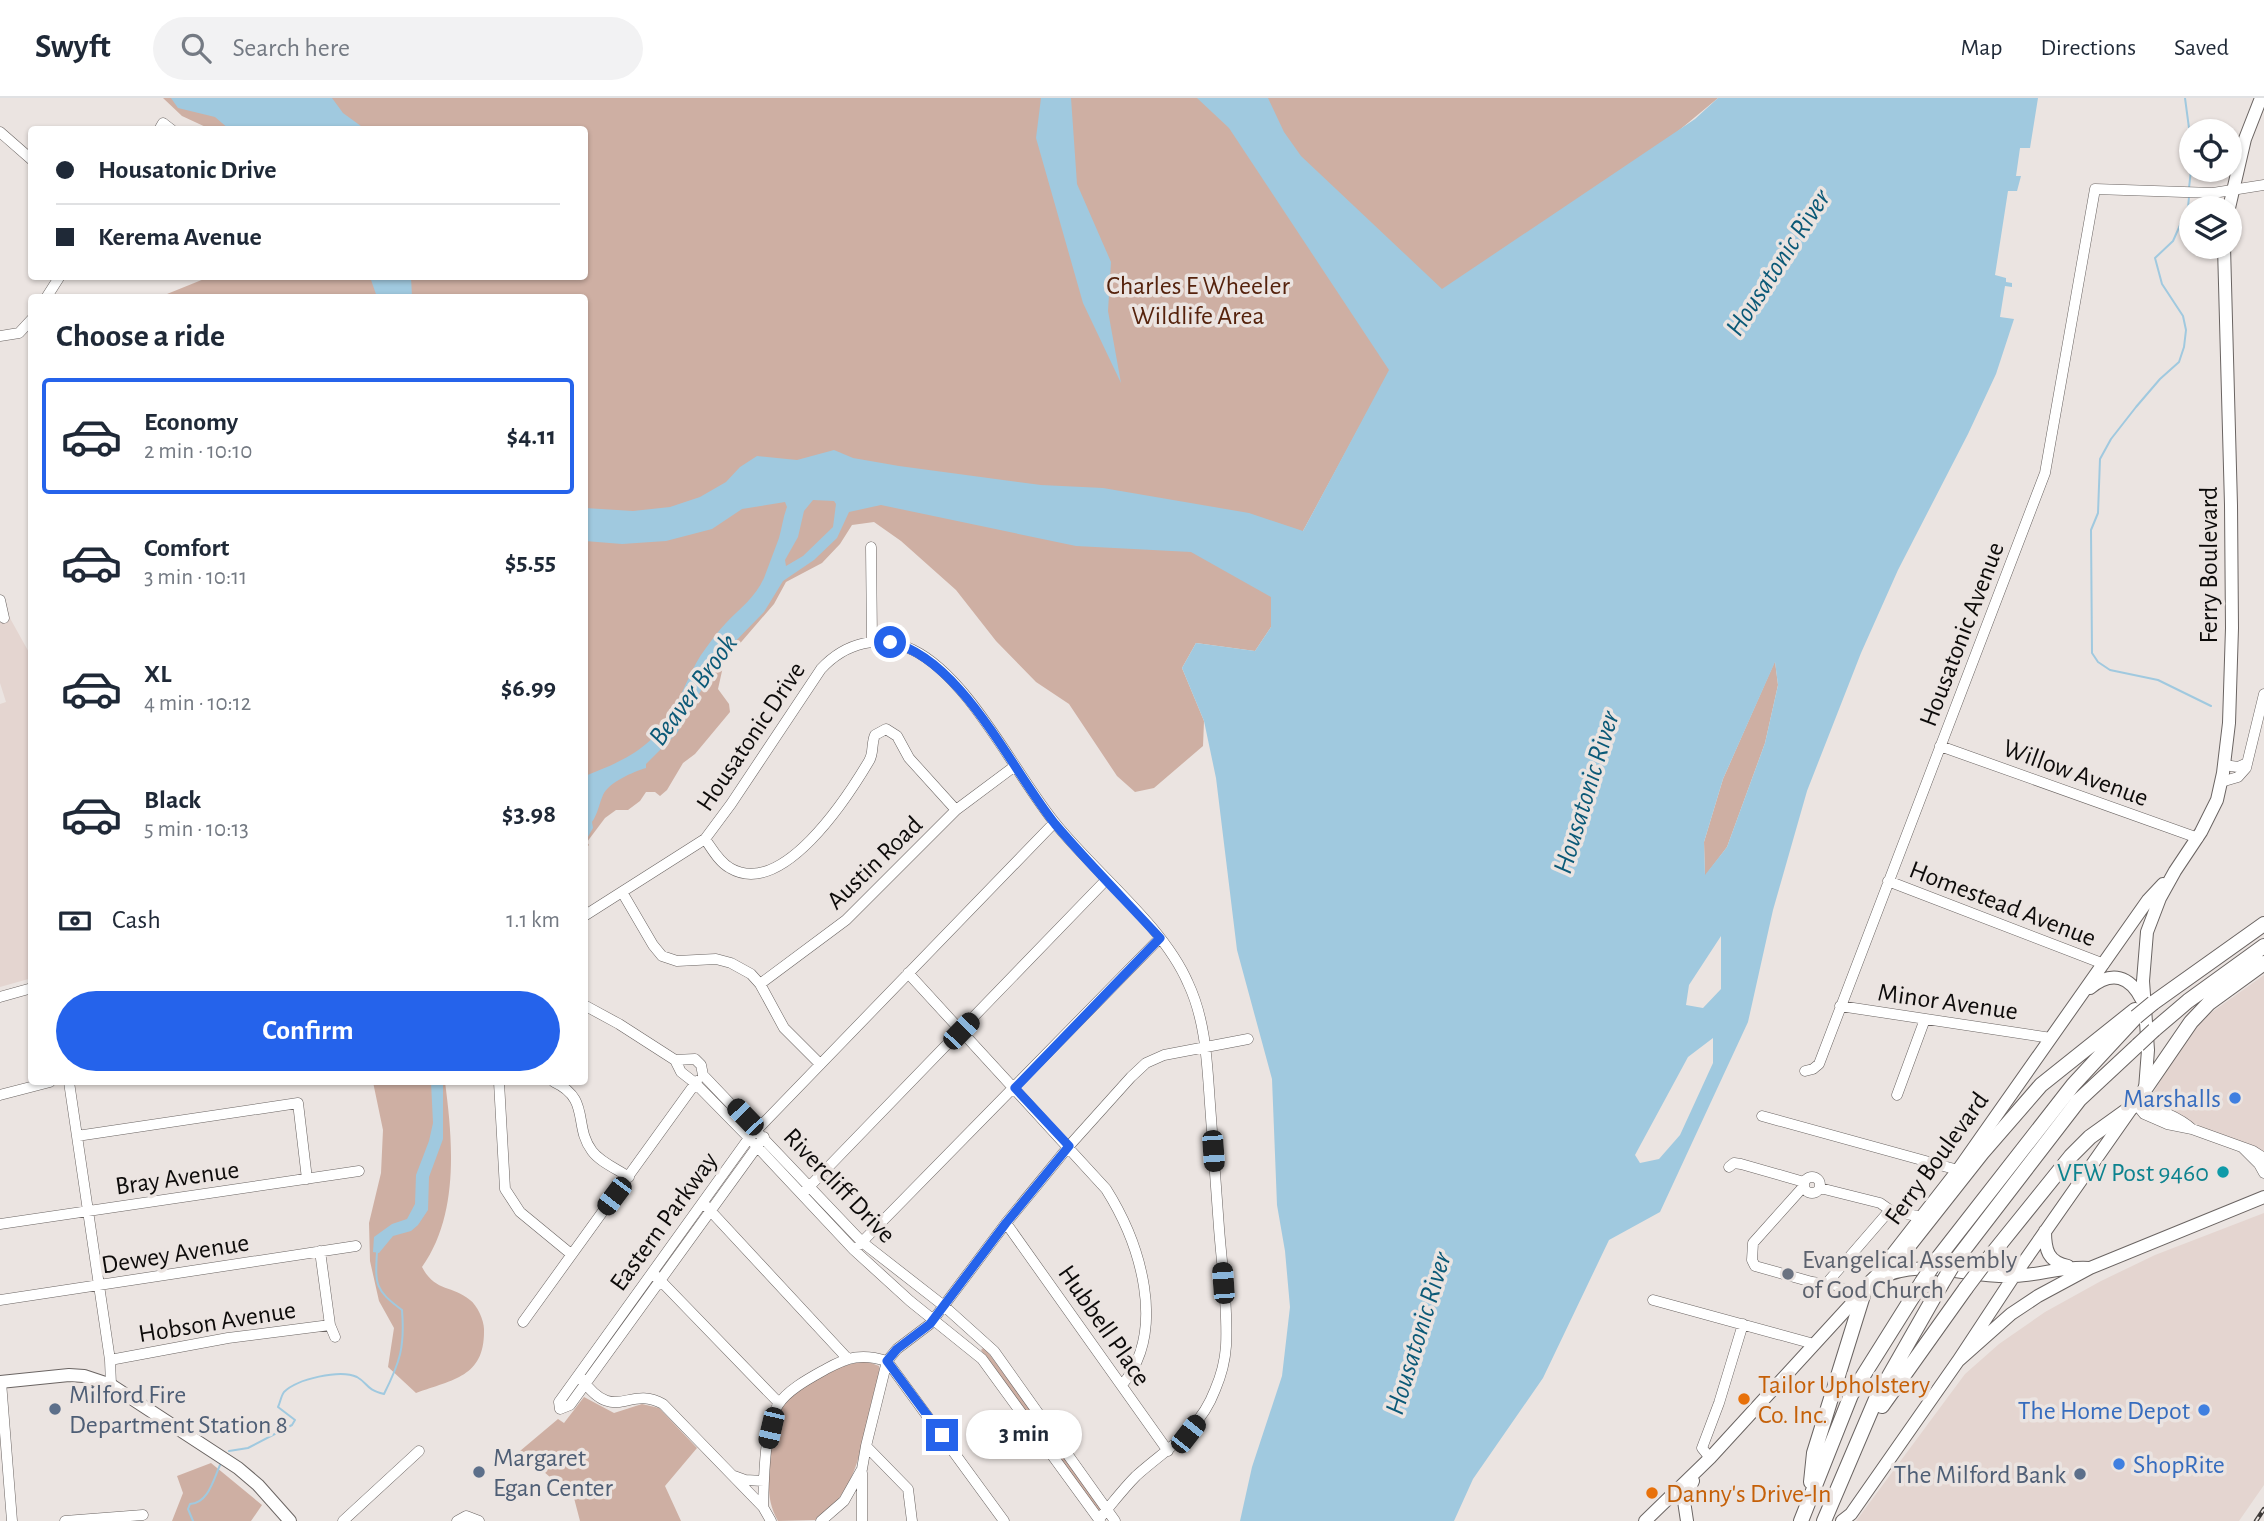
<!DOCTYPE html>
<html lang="en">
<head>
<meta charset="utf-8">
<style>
	body { margin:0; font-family:"Alegreya Sans",sans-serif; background:#f2f2f3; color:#1f2937; height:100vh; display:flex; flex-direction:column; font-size:26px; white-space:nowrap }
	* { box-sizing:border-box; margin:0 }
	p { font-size:23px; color:#747a83 }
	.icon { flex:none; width:38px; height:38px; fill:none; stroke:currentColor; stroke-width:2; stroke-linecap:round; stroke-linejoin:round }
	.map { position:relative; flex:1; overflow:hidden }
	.drawer { position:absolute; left:28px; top:196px; width:560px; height:791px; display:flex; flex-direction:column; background:#fff; border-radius:7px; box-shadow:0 2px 5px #0004 }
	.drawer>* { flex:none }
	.top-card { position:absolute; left:28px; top:28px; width:560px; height:154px; border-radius:7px; box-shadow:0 2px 5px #0004; display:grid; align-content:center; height:154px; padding:0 28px; background:#fff }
	.buttons { position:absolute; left:2179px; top:21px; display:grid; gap:14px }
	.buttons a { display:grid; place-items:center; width:63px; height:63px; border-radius:50%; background:#fff; box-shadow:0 2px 5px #0004; font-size:35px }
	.end { position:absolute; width:32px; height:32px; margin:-16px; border:9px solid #2563eb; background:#fff; box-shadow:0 0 0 4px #fff }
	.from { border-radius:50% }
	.bubble { position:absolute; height:49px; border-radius:24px; background:#fff; box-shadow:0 2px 5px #0004; font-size:23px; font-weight:600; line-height:49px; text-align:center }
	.car { position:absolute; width:21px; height:42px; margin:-21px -10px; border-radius:9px; box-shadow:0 0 5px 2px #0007; background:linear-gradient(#222 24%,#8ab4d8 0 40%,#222 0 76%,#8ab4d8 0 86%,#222 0) }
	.top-card b { display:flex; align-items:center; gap:24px; height:66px; font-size:26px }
	.top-card b+b { border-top:2px solid #e0e1e3 }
	.top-card i { width:18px; height:18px; background:#1f2937 }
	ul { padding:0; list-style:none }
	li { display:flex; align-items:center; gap:21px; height:116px; margin:0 14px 10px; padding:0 14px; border:4px solid transparent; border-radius:7px }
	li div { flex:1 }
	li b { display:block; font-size:26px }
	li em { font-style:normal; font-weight:600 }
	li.selected { border-color:#2563eb }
	li>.icon { width:63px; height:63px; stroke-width:1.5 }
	h2 { padding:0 28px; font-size:32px; line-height:84px }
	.pay { display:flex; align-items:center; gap:18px; height:77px; padding:0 28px; font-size:26px }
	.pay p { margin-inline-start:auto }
	.action { display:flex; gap:14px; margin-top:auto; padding:14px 28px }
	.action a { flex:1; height:80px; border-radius:42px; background:#2563eb; color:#fff; font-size:28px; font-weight:600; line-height:80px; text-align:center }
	header { display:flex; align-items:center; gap:42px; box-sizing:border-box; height:98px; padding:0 35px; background:#fff; border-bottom:2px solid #e0e1e3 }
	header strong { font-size:33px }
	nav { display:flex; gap:38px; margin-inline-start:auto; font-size:24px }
	.search { width:490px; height:63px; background:#f2f2f3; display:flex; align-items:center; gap:18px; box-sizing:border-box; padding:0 24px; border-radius:38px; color:#747a83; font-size:26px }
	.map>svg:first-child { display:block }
</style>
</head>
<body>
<header>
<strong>Swyft</strong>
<div class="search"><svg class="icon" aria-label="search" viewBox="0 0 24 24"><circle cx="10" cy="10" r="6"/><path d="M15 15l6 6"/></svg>Search here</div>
<nav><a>Map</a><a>Directions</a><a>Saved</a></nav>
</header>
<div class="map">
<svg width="2264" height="1423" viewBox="0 0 2264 1423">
	<rect width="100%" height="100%" fill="#ebe4e1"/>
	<!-- built -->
	<path fill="#e4d5d0" d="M6 513 31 558 32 880 0 889V606L6 604 0 585V517Z
		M2264 877V1056L2147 1005 2180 950 2205 919Z
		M2264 1115V1387L2239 1423H1856L1965 1276 1999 1246 2045 1214 2101 1183 2155 1157Z"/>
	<!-- green -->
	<path fill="#ceafa3" d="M163 0H1718L1390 272 1303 433 1271 499V529L1255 553 1196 545 1182 570 1204 623 1203 648 1154 690 1135 694 1117 678 1069 606 1036 584 996 543 956 492 901 443 874 424 852 427 840 446 822 465 786 484 774 506 724 564 718 591 729 606 730 614 695 656 683 665 667 692 660 698 655 694H646L640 703 628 712H616L605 720 587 744 589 747 585 751 584 200 165 199 167 196 209 179 584 178V32L210 31 182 18Z
		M1775 563 1778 587 1765 645 1727 749 1705 778 1704 744 1723 681Z
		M373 984H445C453 1044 459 1117 422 1169 435 1194 452 1187 470 1202 477 1207 484 1222 484 1231 485 1279 454 1281 416 1295L388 1269 394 1230 379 1203 370 1163 369 1125 381 1075 383 1032Z
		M984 1249 1102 1409 1101 1412H1096L981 1252Z
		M866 1263 879 1268 880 1273C876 1287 872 1301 869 1315 860 1357 854 1397 815 1422L778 1423C767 1404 768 1386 770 1364 771 1348 772 1326 781 1311 798 1285 837 1267 866 1263Z
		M584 1299 614 1315 642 1306 659 1310 697 1350 665 1388 681 1423H580L574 1400 520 1353 558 1321 564 1325Z
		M211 1365 262 1407 251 1423H172L183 1395 177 1378Z"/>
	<!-- water -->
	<path fill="#a0c9df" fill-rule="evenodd" d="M171 0H332L343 15 365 31H229L215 19 178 10Z
		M1041 0H1071L1077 86 1111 164 1108 213 1121 285 1083 205 1036 40Z
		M1197 0H1268L1284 34 1301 58 1442 191 1695 21 1718 0H2038L2030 50H2020L2016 78H2021L2017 93H2008L1995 177 2006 180V184L2012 185V189L2005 188 2000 219 2014 221 1996 276 1968 336 1898 472 1861 555 1807 693 1773 812 1748 924 1660 1114 1609 1142 1543 1280 1473 1381 1454 1423H1240L1252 1369 1282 1278 1290 1209 1285 1153 1277 1107 1272 981 1237 852 1216 680 1204 623 1182 570 1196 545 1255 553 1271 529V499L1191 454 1076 448 881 407 849 414 837 440 814 462 783 483 764 514 720 559 677 635 646 666V670C633 674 609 684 603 697 599 706 598 715 592 724L593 730 585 744V713L588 706 585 678C623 663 652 651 673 612 685 592 691 569 706 550 712 542 718 533 726 525 740 510 755 500 764 480 769 467 774 453 779 440 782 430 783 419 787 409L785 404 742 411 712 431 666 443 622 446 585 443V410L633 413 670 409 700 399 726 384 740 369 757 358 797 362 834 352 853 360 899 368 1041 387 1103 390 1249 415 1303 433 1389 272 1229 30ZM813 402 834 403 836 406 833 429 803 458 786 468 785 462 798 439 804 413ZM1775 564 1778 587 1765 645 1727 749 1705 777 1704 744 1723 681ZM1721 838V891L1703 910 1686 907 1689 887ZM1713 940V965L1680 1037 1659 1061 1640 1065 1635 1057 1688 959Z
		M370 179H411L412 199H377Z
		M431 984H443V1041L429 1079 428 1112 418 1127 411 1133 393 1138 379 1155 373 1154 374 1139 392 1126 407 1121 415 1106 416 1077 429 1043 433 1025Z"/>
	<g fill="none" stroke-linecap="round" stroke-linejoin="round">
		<!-- stream -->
		<path stroke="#a0c9df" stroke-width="2" d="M2185 0 2191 45
			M2189 90 2191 72
			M2189 99 2188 109 2173 143 2155 160 2162 186 2183 218 2186 232 2184 249 2179 264 2160 281 2136 309 2111 341 2100 361 2098 415 2091 432 2092 555 2098 564 2110 572 2158 582 2211 608
			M229 1353 248 1350 292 1327 295 1322 278 1309C280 1305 281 1298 284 1294 297 1281 340 1271 357 1279 369 1286 365 1291 384 1296 400 1264 405 1249 402 1212 375 1192 375 1187 377 1154
			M193 1423 188 1411 190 1406C208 1405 213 1383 220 1367"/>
		<!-- minor casing -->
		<g stroke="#6a6462" stroke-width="11">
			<path id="minor" d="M159 32 163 25 172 32
				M0 34 32 62
				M46 200 60 178
				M0 238 19 235 32 221
				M871 449 872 543
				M0 502 4 520
				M1940 648 2198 740
				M2224 667 2238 669 2247 665
				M2221 684 2238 679 2246 670 2264 596
				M705 741C712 751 719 764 730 770 782 801 847 700 869 663 874 655 871 646 875 637L886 631 897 638 909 660 956 712
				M1888 783 2104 866
				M622 794 653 847 662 858 677 863 716 861 731 865 751 876 760 886 784 930 819 965
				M584 818 705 741 731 706 821 571C845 545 880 535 913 552 969 579 1015 676 1055 725 1095 775 1163 827 1188 885 1206 923 1207 965 1210 1006 1213 1047 1216 1089 1219 1130 1222 1169 1228 1210 1226 1248 1225 1264 1221 1278 1215 1292 1199 1334 1167 1350 1136 1378 1123 1391 1111 1407 1099 1421
				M908 875 1106 1091C1140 1145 1168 1232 1122 1287
				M760 886 846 822 956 712 1015 668
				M0 899 32 890
				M584 907 619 926 675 962 681 974 695 985 749 1040 854 1152 910 1203 982 1261 1100 1423
				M1840 908 2051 940
				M675 962 695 961 701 967 703 977 862 1144 944 1208 994 1253 1115 1423
				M1805 973 1813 971 1819 966 2045 375 2095 91 2213 95 2264 87
				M69 984 110 1262 111 1287
				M499 984 505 1091 520 1114 571 1156
				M554 984C591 1001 573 1028 592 1053 600 1064 617 1071 629 1079
				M0 997 50 984
				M1897 997 1925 921
				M2136 1006 2144 1016 2167 1026 2192 1031 2253 1053 2264 1060
				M2136 1006C2150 1006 2182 1021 2192 1031
				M1762 1018 1958 1072
				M77 1038 298 1005 307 1081
				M764 1039 570 1307 560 1311 559 1304 749 1040 1054 725
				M2243 1050 2259 1066 2264 1075
				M1729 1069 1734 1065 1741 1066 1804 1084
				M1804 1087a8 8 0 1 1 16 0a8 8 0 1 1-16 0Z
				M1804 1088 1753 1145 1752 1162 1755 1168 1812 1184 1836 1187 1850 1195 1861 1196
				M1820 1090 1880 1105 1890 1112 1921 1119
				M807 1091 1106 782
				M705 1107 847 1260
				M1006 1125 1168 1353
				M0 1126 359 1073
				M859 1147 1160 840
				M320 1153 330 1227 335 1239
				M656 1178 779 1305
				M1826 1186 1890 1112
				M0 1202 356 1148
				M1653 1202 1814 1246
				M523 1224 697 983
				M110 1262 228 1240 330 1227
				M887 1263 1004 1423
				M581 1280C615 1328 628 1286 663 1306L763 1409 771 1423
				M1 1284 12 1423
				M866 1348 908 1391 912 1423
				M1710 1360 1702 1350 1719 1305 1743 1226
				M862 1375V1423
				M734 1378 745 1382 764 1383
				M763 1409C764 1382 764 1330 778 1307 787 1292 810 1280 826 1271 848 1259 862 1255 887 1263
				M65 1423 143 1417
				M343 1423 419 1353
				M457 1423 466 1418 479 1423
				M821 1423 844 1403 862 1371 866 1348 887 1263 897 1251 930 1226 1006 1125 1069 1048 1131 979 1146 965 1164 957 1248 941"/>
		</g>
		<!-- major casing -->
		<g stroke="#6a6462" stroke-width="14">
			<path id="major" d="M2229 110 2245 41 2261 0
				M2090 890C2112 872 2130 878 2142 902
				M2045 1133C2045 1152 2048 1164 2068 1168
				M1891 1158 1958 1072 2148 802 2163 786
				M1877 1182C1921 1157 1967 1181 2015 1178 2040 1177 2064 1168 2089 1170
				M1958 1263 2014 1178 2145 991 2148 952 2143 883 2147 834 2160 800 2175 773 2201 734 2217 702 2223 675 2229 625 2232 530 2231 407 2224 149
				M0 1284 69 1277 84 1278 111 1287 238 1370 258 1387 290 1423
				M1645 1423 1710 1360 1865 1191
				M1687 1423 1684 1403 1693 1383
				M1842 1423 1851 1416 1958 1263 2011 1216 2038 1198 2090 1170 2264 1099"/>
		</g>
		<!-- highway casing -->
		<g stroke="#6a6462" stroke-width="16">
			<path id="highway" d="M2153 905 2264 826
				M2154 932 2188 903 2264 848
				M2145 991 2191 924 2209 905 2264 865
				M1938 1160 2073 987 2135 920
				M1956 1162 2079 1002 2138 947
				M1984 1166 2071 1058 2090 1039 2136 1006
				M1870 1185 1911 1145 1982 1055 2041 987 2135 912
				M1882 1308 1966 1190
				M1811 1384 1814 1355 1865 1191
				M1801 1423 1851 1297 1922 1184
				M1824 1423 1876 1301 1941 1187"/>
		</g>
		<!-- minor -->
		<use href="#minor" stroke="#fff" stroke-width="10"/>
		<!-- major -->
		<use href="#major" stroke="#fff" stroke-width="12"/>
		<!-- highway -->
		<use href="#highway" stroke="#fff" stroke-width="14"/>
		<!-- rail casing -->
		<g stroke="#3d3a38" stroke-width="4.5">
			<path id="rail" d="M2256 1423 2264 1411"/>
		</g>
		<!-- rail -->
		<use href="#rail" stroke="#ebe4e1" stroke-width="2" stroke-dasharray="5" stroke-linecap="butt"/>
		<!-- highway-bridge casing -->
		<g stroke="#6a6462" stroke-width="16" stroke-linecap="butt">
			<path id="highway-bridge" d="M2136 919 2153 905
				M2138 947 2154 932
				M1922 1184 1938 1160
				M1941 1187 1956 1162
				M1966 1190 1984 1166"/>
		</g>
		<!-- highway-bridge -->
		<use href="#highway-bridge" stroke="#fff" stroke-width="14"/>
	</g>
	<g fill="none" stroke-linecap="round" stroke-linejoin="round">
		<!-- route -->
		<path stroke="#2563eb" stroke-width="9" d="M890 544C961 560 1011 671 1055 726 1088 765 1125 802 1160 840L1015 990 1069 1048 1006 1125 930 1226 897 1251 887 1263 942 1337"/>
	</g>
	<!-- markers -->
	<g fill="#3f7fe0" stroke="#ebe4e1" stroke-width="2.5">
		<circle cx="2235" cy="1000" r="7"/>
		<circle cx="2204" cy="1312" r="7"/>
		<circle cx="2119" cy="1366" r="7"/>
	</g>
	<circle fill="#0f9aa8" stroke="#ebe4e1" stroke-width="2.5" cx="2223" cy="1074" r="7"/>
	<circle fill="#6b7280" stroke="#ebe4e1" stroke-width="2.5" cx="1788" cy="1176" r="7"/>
	<g fill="#e8710a" stroke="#ebe4e1" stroke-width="2.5">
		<circle cx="1744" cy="1301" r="7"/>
		<circle cx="1652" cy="1395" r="7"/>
	</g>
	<g fill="#5c6f8a" stroke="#ebe4e1" stroke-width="2.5">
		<circle cx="55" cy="1311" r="7"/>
		<circle cx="479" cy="1374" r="7"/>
		<circle cx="2080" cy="1376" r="7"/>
	</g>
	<g text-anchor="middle" stroke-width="7" stroke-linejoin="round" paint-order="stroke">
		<!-- park labels -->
		<g font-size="26" fill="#55220c" stroke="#ebe4e1">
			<text x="1198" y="196">Charles E Wheeler<tspan x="1198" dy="30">Wildlife Area</tspan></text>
		</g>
		<!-- street labels -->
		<g font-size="26" fill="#0d0b0a" stroke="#ebe4e1">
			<text transform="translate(2208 467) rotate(-90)" y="9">Ferry Boulevard</text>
			<text transform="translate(1961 536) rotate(-69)" y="9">Housatonic Avenue</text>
			<text transform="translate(750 638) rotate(-56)" y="9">Housatonic Drive</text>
			<text transform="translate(2076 674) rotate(20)" y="9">Willow Avenue</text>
			<text transform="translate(874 764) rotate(-44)" y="9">Austin Road</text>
			<text transform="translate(2003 805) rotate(21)" y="9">Homestead Avenue</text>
			<text transform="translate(1948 903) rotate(8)" y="9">Minor Avenue</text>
			<text transform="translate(1936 1060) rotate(-54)" y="9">Ferry Boulevard</text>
			<text transform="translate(177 1079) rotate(-8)" y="9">Bray Avenue</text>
			<text transform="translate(840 1087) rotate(46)" y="9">Rivercliff Drive</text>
			<text transform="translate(663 1123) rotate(-54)" y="9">Eastern Parkway</text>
			<text transform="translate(175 1155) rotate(-9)" y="9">Dewey Avenue</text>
			<text transform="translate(217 1223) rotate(-9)" y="9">Hobson Avenue</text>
			<text transform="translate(1105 1227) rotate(55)" y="9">Hubbell Place</text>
		</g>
		<!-- shop labels -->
		<g font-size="26" fill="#366cbe" stroke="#ebe4e1" text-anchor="end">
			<text x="2221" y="1009">Marshalls</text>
			<text x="2190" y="1321">The Home Depot</text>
			<text x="2133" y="1375" text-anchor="start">ShopRite</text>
		</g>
		<!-- culture labels -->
		<g font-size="26" fill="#0d838f" stroke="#ebe4e1" text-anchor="end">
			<text x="2209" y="1083">VFW Post 9460</text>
		</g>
		<!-- worship labels -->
		<g font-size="26" fill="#5b616d" stroke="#ebe4e1" text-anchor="start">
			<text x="1802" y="1170">Evangelical Assembly<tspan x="1802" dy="30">of God Church</tspan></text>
		</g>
		<!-- food labels -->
		<g font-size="26" fill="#c56008" stroke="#ebe4e1" text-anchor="start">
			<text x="1758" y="1295">Tailor Upholstery<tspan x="1758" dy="30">Co. Inc.</tspan></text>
			<text x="1666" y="1404">Danny's Drive-In</text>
		</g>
		<!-- service labels -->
		<g font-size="26" fill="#4e5e75" stroke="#ebe4e1" text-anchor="start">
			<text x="69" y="1305">Milford Fire<tspan x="69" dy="30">Department Station 8</tspan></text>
			<text x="493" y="1368">Margaret<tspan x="493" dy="30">Egan Center</tspan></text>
			<text x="2066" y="1385" text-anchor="end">The Milford Bank</text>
		</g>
		<!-- water labels -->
		<g font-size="28" font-style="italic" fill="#0b5977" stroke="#ebe4e1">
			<text transform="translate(1777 164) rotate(-57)" y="10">Housatonic River</text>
			<text transform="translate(692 591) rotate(-54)" y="10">Beaver Brook</text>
			<text transform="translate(1585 694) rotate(-73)" y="10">Housatonic River</text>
			<text transform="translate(1417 1235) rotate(-73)" y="10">Housatonic River</text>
		</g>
	</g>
</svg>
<div class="buttons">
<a><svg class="icon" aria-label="locate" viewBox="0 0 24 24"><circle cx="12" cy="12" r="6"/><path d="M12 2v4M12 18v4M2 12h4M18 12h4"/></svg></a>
<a><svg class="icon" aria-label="layers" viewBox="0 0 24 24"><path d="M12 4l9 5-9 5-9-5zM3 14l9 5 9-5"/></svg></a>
</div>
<i class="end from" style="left:890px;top:544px"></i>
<i class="end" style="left:942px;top:1337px"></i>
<div class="bubble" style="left:966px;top:1312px;width:116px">3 min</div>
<i class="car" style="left:961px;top:933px;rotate:44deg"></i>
<i class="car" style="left:745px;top:1019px;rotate:316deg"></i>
<i class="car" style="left:1213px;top:1053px;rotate:176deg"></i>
<i class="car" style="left:614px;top:1098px;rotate:217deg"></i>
<i class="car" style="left:1223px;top:1185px;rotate:356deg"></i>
<i class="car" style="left:771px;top:1330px;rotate:193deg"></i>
<i class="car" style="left:1188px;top:1336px;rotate:38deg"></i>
<div class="top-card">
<b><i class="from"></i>Housatonic Drive</b>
<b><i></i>Kerema Avenue</b>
</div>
<section class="drawer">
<h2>Choose a ride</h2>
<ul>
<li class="selected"><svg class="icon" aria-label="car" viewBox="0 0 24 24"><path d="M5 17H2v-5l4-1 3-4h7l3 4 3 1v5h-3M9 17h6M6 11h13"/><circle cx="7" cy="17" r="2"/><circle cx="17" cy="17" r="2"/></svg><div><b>Economy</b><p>2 min · 10:10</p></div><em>$4.11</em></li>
<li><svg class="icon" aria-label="car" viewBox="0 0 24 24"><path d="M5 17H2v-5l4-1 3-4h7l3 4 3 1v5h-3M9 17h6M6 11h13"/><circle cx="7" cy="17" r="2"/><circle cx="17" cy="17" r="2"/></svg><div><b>Comfort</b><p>3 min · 10:11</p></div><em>$5.55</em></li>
<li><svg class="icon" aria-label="car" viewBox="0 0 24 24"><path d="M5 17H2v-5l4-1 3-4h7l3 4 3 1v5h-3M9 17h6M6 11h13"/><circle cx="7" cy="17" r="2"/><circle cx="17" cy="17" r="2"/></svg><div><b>XL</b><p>4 min · 10:12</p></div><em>$6.99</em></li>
<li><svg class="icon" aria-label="car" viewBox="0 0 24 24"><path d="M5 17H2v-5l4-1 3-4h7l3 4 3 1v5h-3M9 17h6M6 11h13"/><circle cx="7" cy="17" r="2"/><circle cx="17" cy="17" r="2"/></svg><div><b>Black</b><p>5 min · 10:13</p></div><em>$3.98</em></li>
</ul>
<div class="pay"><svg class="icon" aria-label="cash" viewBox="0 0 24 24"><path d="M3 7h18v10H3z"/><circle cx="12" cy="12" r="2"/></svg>Cash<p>1.1 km</p></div>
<div class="action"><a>Confirm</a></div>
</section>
</div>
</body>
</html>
